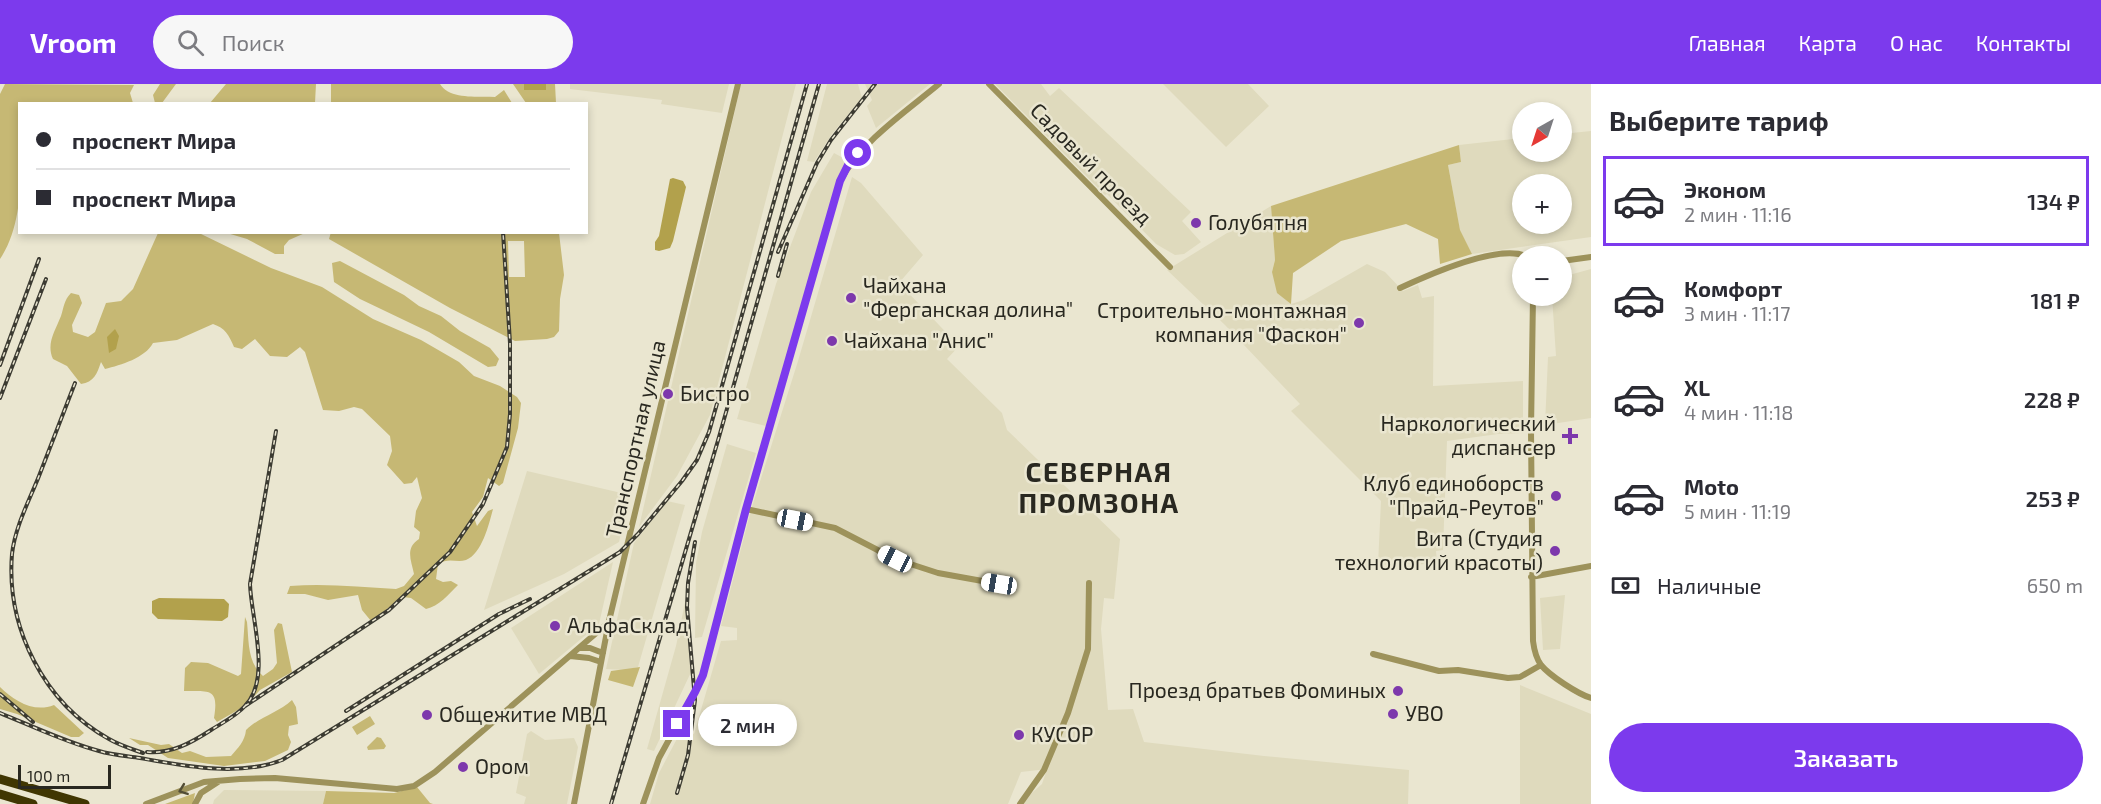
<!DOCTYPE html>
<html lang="ru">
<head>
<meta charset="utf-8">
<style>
	body { margin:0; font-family:"Exo 2",sans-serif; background:#f7f7f7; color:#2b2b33; height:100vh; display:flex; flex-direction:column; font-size:22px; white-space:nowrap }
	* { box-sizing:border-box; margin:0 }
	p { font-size:20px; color:#7c7c81 }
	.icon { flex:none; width:33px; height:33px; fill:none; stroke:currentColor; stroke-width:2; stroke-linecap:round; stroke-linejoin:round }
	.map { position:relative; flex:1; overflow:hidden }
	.details { display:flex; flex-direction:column; background:#fff; width:510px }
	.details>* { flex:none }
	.hud { position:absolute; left:18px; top:18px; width:570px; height:132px; border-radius:0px; box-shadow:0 3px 9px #0003; display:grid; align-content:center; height:132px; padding:0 18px; background:#fff }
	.needle { width:39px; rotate:219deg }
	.tools { position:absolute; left:1512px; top:18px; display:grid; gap:12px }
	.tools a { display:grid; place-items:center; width:60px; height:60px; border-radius:50%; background:#fff; box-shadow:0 3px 9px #0003; font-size:30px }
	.scale { position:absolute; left:18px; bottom:15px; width:93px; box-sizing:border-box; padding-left:6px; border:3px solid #292820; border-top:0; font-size:16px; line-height:21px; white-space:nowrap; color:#292820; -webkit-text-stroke:4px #eae6d0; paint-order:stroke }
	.end { position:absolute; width:27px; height:27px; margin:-14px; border:8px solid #7c3aed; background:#fff; box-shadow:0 0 0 3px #fff }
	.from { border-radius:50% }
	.bubble { position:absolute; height:42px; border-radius:21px; background:#fff; box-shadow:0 3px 9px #0003; font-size:20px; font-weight:600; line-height:42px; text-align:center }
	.car { position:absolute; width:18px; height:36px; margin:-18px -9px; border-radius:8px; box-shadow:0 0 4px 2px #0007; background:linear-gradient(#fff 24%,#345 0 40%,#fff 0 76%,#345 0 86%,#fff 0) }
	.hud b { display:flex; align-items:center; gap:21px; height:57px; font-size:22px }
	.hud b+b { border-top:2px solid #e1e1e2 }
	.hud i { width:15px; height:15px; background:#2b2b33 }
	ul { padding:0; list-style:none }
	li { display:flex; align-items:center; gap:18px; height:90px; margin:0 12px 9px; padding:0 6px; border:3px solid transparent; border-radius:0px }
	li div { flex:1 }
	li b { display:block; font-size:22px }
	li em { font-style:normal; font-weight:600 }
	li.current { border-color:#7c3aed }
	li>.icon { width:54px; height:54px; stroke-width:1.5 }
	h2 { padding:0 18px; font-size:27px; line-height:72px }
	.pay { display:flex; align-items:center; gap:15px; height:66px; padding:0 18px; font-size:22px }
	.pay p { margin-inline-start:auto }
	.primary-button { display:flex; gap:12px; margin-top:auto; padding:12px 18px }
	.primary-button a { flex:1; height:69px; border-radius:36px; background:#7c3aed; color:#fff; font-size:24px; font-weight:600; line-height:69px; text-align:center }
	header { display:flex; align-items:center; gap:36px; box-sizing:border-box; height:84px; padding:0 30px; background:#7c3aed; color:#fff }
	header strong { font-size:28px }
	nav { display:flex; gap:33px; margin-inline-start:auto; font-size:21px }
	.search { width:420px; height:54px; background:#f7f7f7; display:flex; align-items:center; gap:15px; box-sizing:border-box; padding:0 21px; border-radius:33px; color:#7c7c81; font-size:22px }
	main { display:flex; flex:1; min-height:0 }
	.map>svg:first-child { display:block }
</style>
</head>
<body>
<header>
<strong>Vroom</strong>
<div class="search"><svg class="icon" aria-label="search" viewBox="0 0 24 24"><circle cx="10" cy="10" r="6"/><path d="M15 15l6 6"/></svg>Поиск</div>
<nav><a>Главная</a><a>Карта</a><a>О нас</a><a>Контакты</a></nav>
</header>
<main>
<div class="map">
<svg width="1591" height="720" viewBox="0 0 1591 720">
	<rect width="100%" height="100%" fill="#eae6d0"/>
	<!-- built -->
	<path fill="#dfdabd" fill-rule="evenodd" d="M570 0H729L722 29 661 20 662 16 570 5Z
		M741 0H796L710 331 677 392 639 443Z
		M827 0H858L862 14 832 50 814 78 807 77Z
		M865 0H930L876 44 867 22 872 16Z
		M995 0H1041L1050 12 1059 4 1191 128 1182 137 1201 158 1184 170 1175 171 1156 160 1107 110 1105 111Z
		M1163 0H1248L1269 22 1226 63Z
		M1591 47V153L1472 170 1460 147 1448 81 1461 78 1459 61 1522 54V68H1562V50ZM1522 100H1562V140H1522Z
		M834 69 847 76 841 89 766 342 737 335 776 200 811 108Z
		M852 93 861 99 923 171 899 199 959 262 947 275 1002 329 1007 346 1120 455 1114 515 1104 514 1101 545 1108 626 1133 625 1144 658 1264 672 1409 686 1408 720H1024L1026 714 1042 700 1047 685 1021 688 1008 720H650L659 689 681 647 694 650 721 557 737 556V544L721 542 751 426 798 277Z
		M1271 122 1275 176 1272 188 1291 220 1304 216 1367 180 1385 188 1403 207 1418 201 1422 214 1434 212 1433 302 1523 297V349L1498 350 1447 357 1443 466 1436 467 1437 480 1378 481 1381 417 1291 327 1300 320 1225 241 1167 186Z
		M1591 185V334L1545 341 1548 273 1556 272 1552 212H1562V193Z
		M727 360 756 369 702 553 695 554 696 479 702 448Z
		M527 387 630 411 619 458 564 490 484 526Z
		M667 417 685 421 638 583 625 586 606 585 634 459Z
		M613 478 599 540 539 590 511 544Z
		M688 504H690L687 531 692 586 654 667 647 665 676 562Z
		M1565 511 1560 565 1543 566 1540 514Z
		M1520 601 1591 630V720H1520Z
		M531 647 545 656 574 654 578 663 567 720H524L526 713 516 709 527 650Z
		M224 706 326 707 323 720H213L214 716Z"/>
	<!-- green -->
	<path fill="#c6b874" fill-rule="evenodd" d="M5 0 134 1 130 9 133 19 20 20C20 67 28 134 0 175V10Z
		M160 0H176L162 19H155L153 11Z
		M226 0H316L315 19H210Z
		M331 0H440C450 16 478 12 495 13L504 6 512 19H331Z
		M513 0H524L525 6H546V0H555L556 19H526Z
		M1459 61 1461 78 1448 81 1460 146 1472 170 1440 180 1438 155 1406 140 1341 157 1293 189 1291 220 1277 209 1272 188 1275 176 1271 122Z
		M331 148 559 149 564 191 560 215 559 247 554 253 547 255 515 257 450 224 329 155ZM508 157H524L525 193H509Z
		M158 149H199L271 184 322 203 373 235 421 256 459 278 474 292 500 302 517 313 521 319 518 344 503 399 499 402 488 394 483 413 472 428 477 442 488 427 493 425C489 440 482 470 466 476 456 479 449 473 438 480L436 495 443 498 451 497 458 501C448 511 439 522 426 525L411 514 403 513 371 537 362 526 358 511 328 516 305 510H287L290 502C325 499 361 503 396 505L404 502 414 490C411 476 405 464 419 455L420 448 414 443 416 427 422 414 417 393 412 399 404 400 387 381 392 367 390 352 362 325 354 323 339 327 323 326 305 268 300 263 287 273 270 272 255 255 242 265 234 263C229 251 225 244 213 240L177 256 153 259C145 274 121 281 105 285L101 278C97 290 94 298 81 300L67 282 53 275C46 260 55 247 61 232 64 223 64 216 71 209L79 211 82 219 72 241 73 248 88 253 95 248 106 219 121 217 133 205Z
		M227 149 305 148V149L289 156 284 162V170H275L247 155Z
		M340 177 404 211 419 222 441 232 460 247 490 264 499 275 496 282 488 283 429 248 360 215 334 198 332 179Z
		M245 533 247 538C249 557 247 578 263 592L273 585 277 579 274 546 278 539 282 540 292 588 260 606 245 622 217 638 214 634C219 604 210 607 184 607L185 584 191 578 208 579 238 592 241 590Z
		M640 583 633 603 608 596 611 587Z
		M0 603C14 617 34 629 54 621L84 649 79 653H71L17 630 0 625Z
		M292 616 296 623 298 640 289 642 288 651 291 658 288 666 265 677 224 682 168 674 148 661H140L129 654 161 661 169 660 182 669 190 667 206 673 231 672C238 664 245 657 246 646 259 633 278 629 292 616Z
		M370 632 375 640 357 651 352 643Z
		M377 653 381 654 386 662 384 665 368 666 367 663Z
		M417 703 430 719 433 720H323L326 707 394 709Z
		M195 709 193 720H165Z"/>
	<!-- water -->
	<path fill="#b2a14c" d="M524 0H546V6H524Z
		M673 94 683 97 686 103 673 157 670 164 659 167 655 166V158L659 152 670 95Z
		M115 245 119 252 116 265 109 269 107 253Z
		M159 514 224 515 229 520 228 533 222 537 158 535 152 529V517Z"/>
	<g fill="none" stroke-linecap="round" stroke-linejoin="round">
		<!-- minor -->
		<path stroke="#9d925b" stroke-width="6" d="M989 0 1170 183
			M1562 177 1591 173
			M1400 204C1428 191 1497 160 1526 172
			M1533 212 1531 346 1533 557C1534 565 1536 574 1541 581 1550 592 1578 610 1591 614
			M746 425 835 444 895 475 938 489 999 500
			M1531 493 1591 482
			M580 564H590L603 569
			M1373 570 1439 587 1458 586 1508 594 1520 593 1541 581
			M570 572 589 574 601 578
			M146 720 204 698 240 695 275 694 397 705 414 702 435 688 609 538
			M195 720 201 709 218 698
			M574 720 609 537 738 0
			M643 720 659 674 695 608 703 591 746 425 840 97C862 57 904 29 939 0
			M1020 720 1044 686 1068 629 1088 565 1089 499"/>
		<!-- highway -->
		<path stroke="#403602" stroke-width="9" d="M0 695 85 720
			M0 710 33 720"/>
		<!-- rail casing -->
		<g stroke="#3c3b32" stroke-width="4">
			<path id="rail" d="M778 168 817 79 831 56 875 0
				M778 192 787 160
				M0 281 39 175
				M75 299C63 330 51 361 39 392 29 417 15 443 12 470 6 544 44 619 109 655 119 661 132 665 143 669
				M0 314 46 195
				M0 610 33 638
				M245 622 389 526 450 468 483 420 507 363 510 330V259L503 148
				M346 627 499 530 530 515
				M0 629C32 642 65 658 99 667 112 671 127 672 140 674 185 682 238 693 282 676L620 468 638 450 682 397 697 376 709 348 807 0
				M147 668C171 670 191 659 211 646 222 639 236 632 245 622 272 594 251 535 250 500L276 347
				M677 709 688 671 695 616 687 523 688 499 695 458
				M611 720 719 353 819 0"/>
		</g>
		<!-- rail -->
		<use href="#rail" stroke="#eae6d0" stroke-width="1.5" stroke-dasharray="4.5" stroke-linecap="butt"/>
	</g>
	<!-- one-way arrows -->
	<defs><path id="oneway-chevron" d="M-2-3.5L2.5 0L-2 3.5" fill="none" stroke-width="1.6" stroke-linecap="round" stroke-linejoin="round" transform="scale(1.5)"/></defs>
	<use stroke="#524d35" href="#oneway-chevron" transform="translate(183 706) rotate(159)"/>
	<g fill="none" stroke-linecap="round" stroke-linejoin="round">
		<!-- route -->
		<path stroke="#7c3aed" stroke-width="8" d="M677 640 695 608 703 591 746 425 840 97 849 79 858 69"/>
	</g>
	<!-- markers -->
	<g fill="#7d38ac" stroke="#eae6d0" stroke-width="2">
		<circle cx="1196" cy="139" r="6"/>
		<circle cx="851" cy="214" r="6"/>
		<circle cx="1359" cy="239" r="6"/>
		<circle cx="832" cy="257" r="6"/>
		<circle cx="668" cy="310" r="6"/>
		<path d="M1567 343h6v6h6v6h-6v6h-6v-6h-6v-6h6z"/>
		<circle cx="1556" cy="412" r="6"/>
		<circle cx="1555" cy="467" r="6"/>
		<circle cx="555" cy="542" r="6"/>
		<circle cx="1398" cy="607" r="6"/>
		<circle cx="1393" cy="630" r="6"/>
		<circle cx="427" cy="631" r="6"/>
		<circle cx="1019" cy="651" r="6"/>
		<circle cx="463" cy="683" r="6"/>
	</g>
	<g text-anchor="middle" stroke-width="5" stroke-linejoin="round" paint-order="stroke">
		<!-- street labels -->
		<g font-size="21" fill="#292820" stroke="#eae6d0">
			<text transform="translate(1091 80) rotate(45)" y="7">Садовый проезд</text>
			<text transform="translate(636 355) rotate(-77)" y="7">Транспортная улица</text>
		</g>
		<!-- poi labels -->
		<g font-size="21" fill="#292820" stroke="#eae6d0" text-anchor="start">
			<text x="1208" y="146">Голубятня</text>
			<text x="863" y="209">Чайхана<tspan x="863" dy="24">"Ферганская долина"</tspan></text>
			<text x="1347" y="234" text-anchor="end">Строительно-монтажная<tspan x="1347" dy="24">компания "Фаскон"</tspan></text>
			<text x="844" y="264">Чайхана "Анис"</text>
			<text x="680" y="317">Бистро</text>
			<text x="1556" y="347" text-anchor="end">Наркологический<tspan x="1556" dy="24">диспансер</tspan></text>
			<text x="1544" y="407" text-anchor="end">Клуб единоборств<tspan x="1544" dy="24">"Прайд-Реутов"</tspan></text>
			<text x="1543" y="462" text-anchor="end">Вита (Студия<tspan x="1543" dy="24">технологий красоты)</tspan></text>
			<text x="567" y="549">АльфаСклад</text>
			<text x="1386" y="614" text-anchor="end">Проезд братьев Фоминых</text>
			<text x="1405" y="637">УВО</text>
			<text x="439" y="638">Общежитие МВД</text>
			<text x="1031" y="658">КУСОР</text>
			<text x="475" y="690">Ором</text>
		</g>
		<!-- district labels -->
		<g font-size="27" font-weight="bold" letter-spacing="1.5" fill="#292820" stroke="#eae6d0">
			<text x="1099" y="398">СЕВЕРНАЯ<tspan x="1099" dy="31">ПРОМЗОНА</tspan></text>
		</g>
	</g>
</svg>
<div class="tools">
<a><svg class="needle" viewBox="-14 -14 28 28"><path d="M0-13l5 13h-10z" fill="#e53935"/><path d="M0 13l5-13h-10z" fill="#7c7c81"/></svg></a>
<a>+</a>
<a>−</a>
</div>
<div class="scale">100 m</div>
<i class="end from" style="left:858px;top:69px"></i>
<i class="end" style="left:677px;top:640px"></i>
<div class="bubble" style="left:698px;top:620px;width:99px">2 мин</div>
<i class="car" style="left:795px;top:436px;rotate:101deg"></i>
<i class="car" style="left:895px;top:475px;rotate:297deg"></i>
<i class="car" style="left:999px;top:500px;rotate:280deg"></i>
<div class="hud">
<b><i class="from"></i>проспект Мира</b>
<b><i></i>проспект Мира</b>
</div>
</div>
<section class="details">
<h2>Выберите тариф</h2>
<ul>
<li class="current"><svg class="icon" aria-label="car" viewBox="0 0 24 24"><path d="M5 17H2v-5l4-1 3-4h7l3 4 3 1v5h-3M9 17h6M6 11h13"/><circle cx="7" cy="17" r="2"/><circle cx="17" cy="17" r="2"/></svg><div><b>Эконом</b><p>2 мин · 11:16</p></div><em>134 ₽</em></li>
<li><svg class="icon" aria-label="car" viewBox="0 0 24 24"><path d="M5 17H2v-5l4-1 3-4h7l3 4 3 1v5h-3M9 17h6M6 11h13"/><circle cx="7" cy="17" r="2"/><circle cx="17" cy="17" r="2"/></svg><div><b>Комфорт</b><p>3 мин · 11:17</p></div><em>181 ₽</em></li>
<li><svg class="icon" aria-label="car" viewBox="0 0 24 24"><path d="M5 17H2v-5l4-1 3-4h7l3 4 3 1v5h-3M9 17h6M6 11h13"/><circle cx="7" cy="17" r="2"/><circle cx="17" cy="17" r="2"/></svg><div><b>XL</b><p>4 мин · 11:18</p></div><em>228 ₽</em></li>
<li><svg class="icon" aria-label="car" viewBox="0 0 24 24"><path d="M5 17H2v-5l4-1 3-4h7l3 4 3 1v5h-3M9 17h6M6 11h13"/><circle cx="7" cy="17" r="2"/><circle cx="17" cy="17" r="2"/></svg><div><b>Moto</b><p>5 мин · 11:19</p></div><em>253 ₽</em></li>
</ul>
<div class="pay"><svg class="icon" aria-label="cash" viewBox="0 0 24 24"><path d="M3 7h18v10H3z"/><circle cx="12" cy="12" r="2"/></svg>Наличные<p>650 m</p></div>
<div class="primary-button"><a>Заказать</a></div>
</section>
</main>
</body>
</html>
